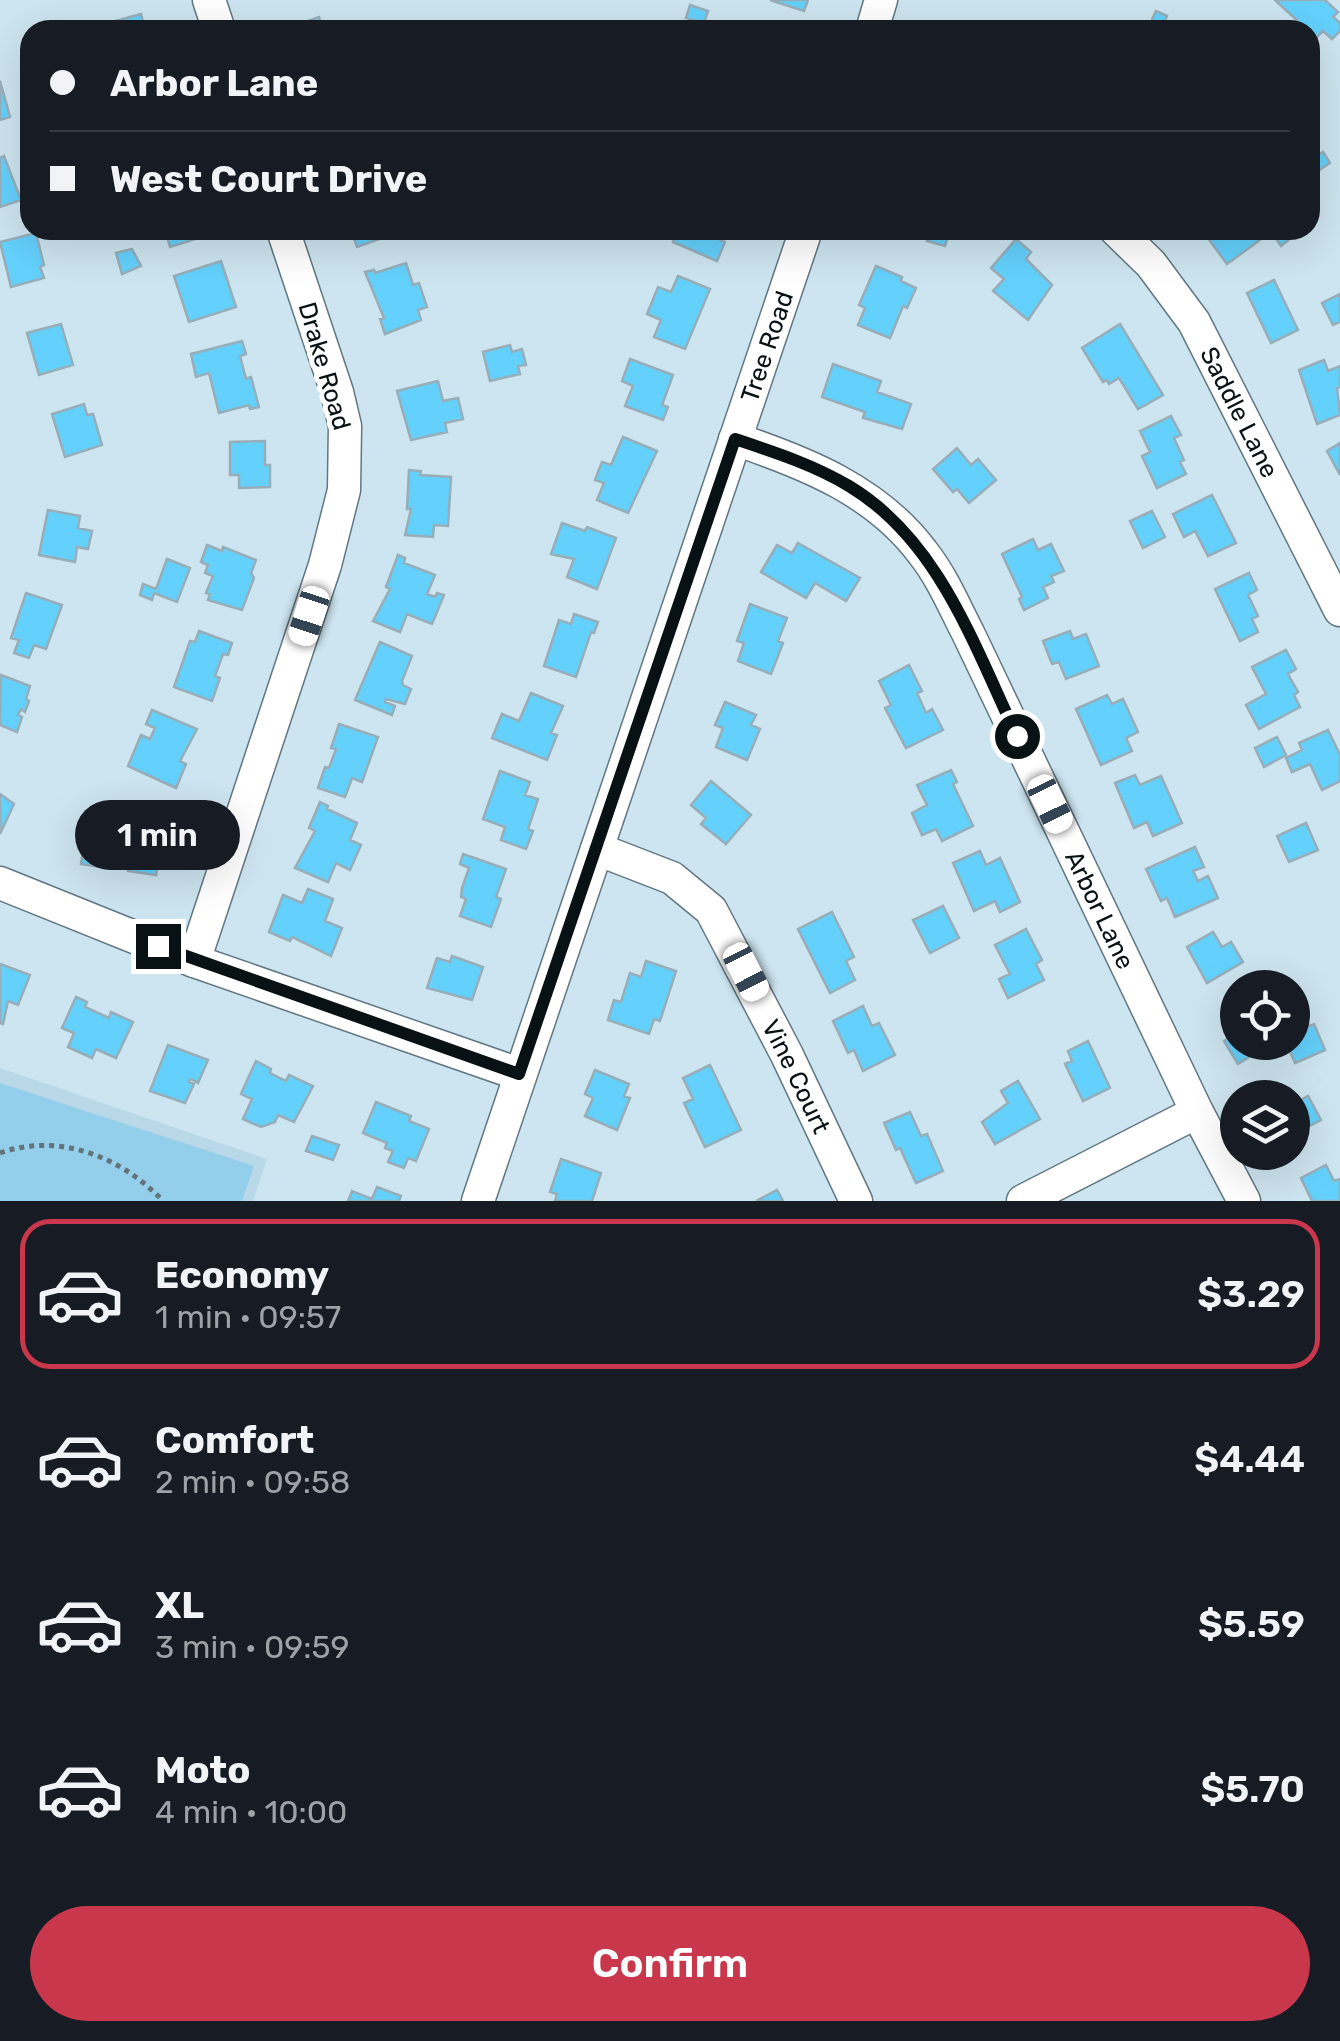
<!DOCTYPE html>
<html lang="en">
<head>
<meta charset="utf-8">
<style>
	body { margin:0; font-family:Rubik,sans-serif; background:#242831; color:#f1f3f6; height:100vh; display:flex; flex-direction:column; font-size:38px; white-space:nowrap }
	* { box-sizing:border-box; margin:0 }
	p { font-size:32px; color:#9ea1a6 }
	.icon { flex:none; width:55px; height:55px; fill:none; stroke:currentColor; stroke-width:2; stroke-linecap:round; stroke-linejoin:round }
	.map { position:relative; height:1201px; overflow:hidden }
	.side { display:flex; flex-direction:column; background:#171b24; flex:1 }
	.side>* { flex:none }
	.hud { position:absolute; left:20px; top:20px; width:1300px; height:220px; border-radius:30px; box-shadow:0 10px 40px #0002; display:grid; align-content:center; height:220px; padding:0 30px; background:#171b24 }
	.fabs { position:absolute; left:1220px; top:970px; display:grid; gap:20px }
	.fabs a { display:grid; place-items:center; width:90px; height:90px; border-radius:50%; background:#171b24; box-shadow:0 10px 40px #0002; font-size:50px }
	.end { position:absolute; width:45px; height:45px; margin:-22px; border:12px solid #081114; background:#fff; box-shadow:0 0 0 5px #fff }
	.from { border-radius:50% }
	.bubble { position:absolute; height:70px; border-radius:35px; background:#171b24; box-shadow:0 10px 40px #0002; font-size:32px; font-weight:600; line-height:70px; text-align:center }
	.car { position:absolute; width:30px; height:60px; margin:-30px -15px; border-radius:12px; box-shadow:0 0 8px 2px #0007; background:linear-gradient(#fff 24%,#345 0 40%,#fff 0 76%,#345 0 86%,#fff 0) }
	.hud b { display:flex; align-items:center; gap:35px; height:95px; font-size:38px }
	.hud b+b { border-top:2px solid #363941 }
	.hud i { width:25px; height:25px; background:#f1f3f6 }
	ul { padding:18px 0 0; list-style:none }
	li { display:flex; align-items:center; gap:30px; height:150px; margin:0 20px 15px; padding:0 10px; border:5px solid transparent; border-radius:30px }
	li div { flex:1 }
	li b { display:block; font-size:38px }
	li em { font-style:normal; font-weight:600 }
	li.current { border-color:#c8374b }
	li>.icon { width:90px; height:90px; stroke-width:1.5 }
	.cta { display:flex; gap:20px; margin-top:auto; padding:20px 30px }
	.cta a { flex:1; height:115px; border-radius:60px; background:#c8374b; color:#fff; font-size:40px; font-weight:600; line-height:115px; text-align:center }
	.map>svg:first-child { display:block }
</style>
</head>
<body>
<div class="map">
<svg width="1340" height="1201" viewBox="0 0 1340 1201">
	<rect width="100%" height="100%" fill="#cde5f0"/>
	<!-- built -->
	<path fill="#b9d9e9" d="M0 1068 267 1159 253 1201H0Z"/>
	<!-- green -->
	<path fill="#93cfea" d="M0 1083 254 1166 242 1201H0Z"/>
	<!-- building -->
	<path fill="#64d1fd" stroke="#97aeb9" stroke-width="2.5" d="M770 0H808L804 11Z
		M1275 0H1325L1338 12 1333 17 1340 23V31L1332 39 1323 31 1316 38Z
		M690 5 708 11 704 23 686 18Z
		M1156 11 1167 16 1161 30 1149 26Z
		M141 14 144 26 140 30H102L101 25Z
		M319 17 323 30H281Z
		M0 81 10 117 0 120Z
		M1323 152 1330 163 1318 171 1311 159Z
		M4 156 21 200 0 207V158Z
		M165 230H206L208 235 170 247Z
		M351 230H385L388 236 357 247Z
		M678 230H724L720 240 725 242 717 261 673 242Z
		M930 230H950L945 246 927 241Z
		M1202 230H1258L1264 237 1227 264Z
		M1270 230H1301L1281 246Z
		M36 233 44 265 40 267 44 278 11 287 0 242Z
		M1016 239 1031 252 1026 259 1052 285 1028 320 993 291 1004 279 991 268Z
		M132 249 141 266 122 274 116 253Z
		M221 261 236 307 189 322 174 276Z
		M406 263 413 285 419 283 427 307 418 310 421 320 385 334 380 319 384 318 365 272 374 270 375 273Z
		M876 266 902 277 901 281 916 288 907 308 903 306 890 338 858 325 865 308 859 305Z
		M678 276 710 289 685 349 654 337 661 320 647 314 658 287 671 292Z
		M1274 280 1298 330 1271 343 1247 293Z
		M1340 294V322L1333 325 1322 303Z
		M61 324 73 365 39 375 27 333Z
		M1120 324 1163 395 1138 409 1119 378 1109 384 1107 380 1103 382 1082 348Z
		M242 341 246 354 240 356 246 379 251 377 259 407 250 409 249 405 219 413 209 373 196 377 191 354Z
		M510 345 512 352 522 349 526 365 518 366 520 374 490 381 483 352Z
		M630 359 673 375 662 405 668 407 663 420 625 406 633 386 622 381Z
		M1324 360 1328 371 1340 366V387L1337 388 1340 415 1317 424 1299 370Z
		M833 364 881 381 877 392 911 404 902 429 863 418 865 412 822 397Z
		M438 381 443 401 458 398 463 419 445 423 447 432 411 440 397 391Z
		M84 404 87 415 93 414 102 445 65 457 52 414Z
		M1171 416 1181 435 1174 438 1184 460 1180 462 1186 474 1157 488 1142 456 1150 452 1140 431Z
		M623 437 657 451 628 513 597 500 604 483 595 480 602 462 611 465Z
		M265 441V465H270V487L239 488V475H230V442Z
		M1340 443V475L1327 451Z
		M957 448 971 465 978 459 996 480 969 503 957 489 953 492 933 469Z
		M409 470 421 471 420 475 451 477 448 526 434 525 433 537 405 535 411 509H407Z
		M1212 495 1236 543 1208 556 1195 531 1184 537 1173 514Z
		M48 510 80 516 78 528 92 531 88 549 77 547 75 562 39 555Z
		M1152 511 1165 537 1143 548 1130 521Z
		M562 523 585 531 587 527 616 538 597 589 567 577 574 559 551 554Z
		M1033 539 1038 550 1051 544 1064 571 1051 576 1054 582 1043 587 1048 598 1024 610 1019 599 1022 597 1002 554Z
		M798 543 860 578 846 601 815 583 806 598 761 572 777 545 792 553Z
		M207 545 222 551 223 547 256 560 251 573 254 578 242 610 208 600 210 594 206 593 213 576 205 573 208 565 201 562Z
		M398 555 405 558 404 563 435 575 427 594 435 597 437 593 444 595 432 624 407 614 400 632 373 621 390 589 386 587Z
		M167 559 190 568 177 602 154 593 152 600 140 595 143 584 156 589Z
		M1249 573 1257 590 1248 595 1258 616 1252 619 1258 632 1240 641 1215 589Z
		M26 593 62 605 46 649 34 645 29 658 14 653 19 640 11 638Z
		M750 604 787 618 778 641 783 643 771 674 738 661 744 643 737 641Z
		M574 614 598 622 594 633 591 632 576 677 544 666 559 620 571 624Z
		M199 631 232 643 228 655 223 654 215 676 220 678 212 701 174 687 190 641 195 642Z
		M1070 631 1073 639 1086 634 1099 666 1066 679 1059 662 1052 664 1043 641Z
		M380 642 412 656 402 681 403 685 411 689 405 704 386 699 385 702 395 706 392 715 355 700Z
		M1286 650 1296 669 1288 674 1298 692 1294 695 1300 707 1259 729 1246 705 1266 694 1252 667Z
		M909 665 922 691 917 693 926 713 932 709 943 730 906 748 885 708 891 705 879 681Z
		M1 675 30 686 26 699 29 701 25 712 21 709 18 715 22 717 17 732 0 725Z
		M531 693 563 706 551 733 557 735 547 760 492 738 502 714 519 721Z
		M1107 695 1112 704 1123 699 1138 732 1126 738 1132 751 1101 765 1076 709Z
		M725 702 756 715 751 725 760 729 747 760 716 747 723 728 715 725Z
		M152 710 197 729 180 761 186 764 176 788 128 766 141 735 150 739 155 728 146 724Z
		M339 724 378 737 362 782 352 778 345 797 318 788 325 767 329 768 336 749 331 748Z
		M1328 730 1340 755V781L1322 790 1310 764 1292 772 1286 758 1302 750 1299 743Z
		M1277 737 1286 755 1264 767 1255 748Z
		M951 770 957 782 953 784 973 826 942 841 936 829 922 835 912 813 927 805 917 785Z
		M500 771 530 782 525 795 538 799 528 829 533 831 526 849 501 840 505 827 483 819Z
		M1135 775 1140 785 1161 776 1182 823 1153 836 1147 822 1134 828 1115 783Z
		M711 781 751 815 726 844 701 824 706 818 691 805Z
		M0 794 14 804 0 834Z
		M320 802 328 806 327 809 357 823 350 840 361 845 350 870 336 863 328 882 295 868 315 831 309 828Z
		M128 821 140 822 139 830 159 833 154 864 158 865 156 875 128 871 129 865 108 862 107 868 81 864 86 832 110 835 112 824 128 826Z
		M1306 823 1318 850 1289 862 1277 836Z
		M1195 847 1204 867 1193 871 1198 881 1208 876 1218 898 1175 917 1167 898 1161 901 1146 869Z
		M980 851 986 865 1000 858 1020 902 1000 912 995 901 974 911 953 863Z
		M463 854 506 869 496 897 501 899 491 927 460 916 466 899 461 897 462 888 469 868 460 864Z
		M308 889 333 899 325 921 342 928 331 956 292 937 290 941 269 932 283 895 302 903Z
		M943 906 959 938 930 953 913 920Z
		M832 912 854 957 846 961 855 980 830 993 798 929Z
		M1026 929 1042 960 1036 964 1044 980 1008 998 999 979 1010 974 995 945Z
		M1213 932 1222 947 1231 942 1243 962 1207 983 1187 947Z
		M452 956 483 967 472 1000 427 988 437 958 450 962Z
		M646 961 676 971 660 1021 654 1019 649 1034 608 1020 614 1000 621 1002 630 973 641 977Z
		M0 964 30 975 18 1005 8 1001 3 1024 0 1023Z
		M76 997 87 1002 85 1007 109 1018 111 1012 133 1022 116 1058 96 1049 92 1058 68 1047 74 1033 62 1028Z
		M863 1006 872 1026 879 1023 895 1055 863 1071 854 1050 848 1053 833 1021Z
		M1238 1017V1042H1272L1238 1064 1224 1041 1231 1036 1224 1025Z
		M1314 1024 1325 1050 1295 1063 1286 1042H1292V1033Z
		M1088 1041 1110 1088 1083 1101 1065 1064 1072 1061 1068 1051Z
		M168 1045 208 1060 198 1083 191 1079 189 1082 194 1084 185 1103 150 1091Z
		M256 1061 271 1069 270 1073 286 1081 289 1075 313 1086 294 1122 278 1115 275 1122 261 1127 243 1119 252 1099 241 1094Z
		M710 1065 741 1130 705 1147 684 1103 693 1099 683 1078Z
		M595 1070 629 1084 624 1096 630 1098 617 1130 585 1116 593 1098 585 1094Z
		M1018 1081 1040 1119 995 1144 982 1122 1008 1103 1001 1091Z
		M1289 1088 1297 1102 1308 1096 1321 1120 1302 1130 1307 1139 1292 1147V1098H1271Z
		M376 1102 411 1116 409 1121 429 1129 416 1161 408 1158 404 1168 388 1162 393 1151 385 1148 387 1143 363 1133Z
		M910 1112 921 1136 927 1134 943 1171 916 1183 900 1148 896 1150 884 1123Z
		M312 1136 339 1145 333 1160 306 1151Z
		M561 1159 601 1173 592 1201H555L557 1194 550 1192Z
		M1326 1165 1334 1181 1340 1179V1201H1312L1301 1178Z
		M377 1187 401 1196 399 1201H348L352 1191 372 1199Z
		M777 1190 783 1201H756Z"/>
	<g fill="none" stroke-linecap="round" stroke-linejoin="round">
		<!-- minor casing -->
		<g stroke="#617781" stroke-width="35">
			<g id="minor">
				<path d="M209 0 219 30"/>
				<path d="M872 30 881 0"/>
				<path id="s1" d="M1116 230 1151 264 1194 322 1340 610"/>
				<path id="s2" d="M735 439C806 463 877 491 923 553 942 577 954 606 968 633L1197 1112 1244 1201"/>
				<path id="s3" d="M597 849 672 878 711 910 787 1055 856 1201"/>
				<path d="M0 883 194 961 519 1074"/>
				<path d="M194 961 325 565 344 490 345 426 337 392 283 230"/>
				<path id="s4" d="M478 1201 806 230"/>
				<path d="M1023 1201 1197 1112"/>
			</g>
		</g>
		<!-- path -->
		<path stroke="#63737a" stroke-width="5" stroke-dasharray="5 5" stroke-linecap="butt" d="M0 1153C59 1132 122 1157 163 1201"/>
		<!-- minor -->
		<use href="#minor" stroke="#fff" stroke-width="32"/>
	</g>
	<g fill="none" stroke-linecap="round" stroke-linejoin="round">
		<!-- route -->
		<path stroke="#081114" stroke-width="12" d="M158 946 519 1074 735 439C774 452 814 465 849 486 939 540 974 646 1017 736"/>
	</g>
	<g text-anchor="middle" stroke-width="10" stroke-linejoin="round" paint-order="stroke">
		<!-- street labels -->
		<g font-size="25" fill="#081114" stroke="#fff">
			<text dy="9" stroke="none"><textPath href="#s4" startOffset="902">Tree Road</textPath></text>
			<text transform="translate(325 366) rotate(74)" y="9">Drake Road</text>
			<text dy="9" stroke="none"><textPath href="#s1" startOffset="222">Saddle Lane</textPath></text>
			<text dy="9" stroke="none"><textPath href="#s2" startOffset="622">Arbor Lane</textPath></text>
			<text dy="9" stroke="none"><textPath href="#s3" startOffset="318">Vine Court</textPath></text>
		</g>
	</g>
</svg>
<div class="fabs">
<a><svg class="icon" aria-label="locate" viewBox="0 0 24 24"><circle cx="12" cy="12" r="6"/><path d="M12 2v4M12 18v4M2 12h4M18 12h4"/></svg></a>
<a><svg class="icon" aria-label="layers" viewBox="0 0 24 24"><path d="M12 4l9 5-9 5-9-5zM3 14l9 5 9-5"/></svg></a>
</div>
<i class="end from" style="left:1017px;top:736px"></i>
<i class="end" style="left:158px;top:946px"></i>
<div class="bubble" style="left:75px;top:800px;width:165px">1 min</div>
<i class="car" style="left:309px;top:616px;rotate:198deg"></i>
<i class="car" style="left:1050px;top:804px;rotate:154deg"></i>
<i class="car" style="left:746px;top:972px;rotate:153deg"></i>
<div class="hud">
<b><i class="from"></i>Arbor Lane</b>
<b><i></i>West Court Drive</b>
</div>
</div>
<section class="side">
<ul>
<li class="current"><svg class="icon" aria-label="car" viewBox="0 0 24 24"><path d="M5 17H2v-5l4-1 3-4h7l3 4 3 1v5h-3M9 17h6M6 11h13"/><circle cx="7" cy="17" r="2"/><circle cx="17" cy="17" r="2"/></svg><div><b>Economy</b><p>1 min · 09:57</p></div><em>$3.29</em></li>
<li><svg class="icon" aria-label="car" viewBox="0 0 24 24"><path d="M5 17H2v-5l4-1 3-4h7l3 4 3 1v5h-3M9 17h6M6 11h13"/><circle cx="7" cy="17" r="2"/><circle cx="17" cy="17" r="2"/></svg><div><b>Comfort</b><p>2 min · 09:58</p></div><em>$4.44</em></li>
<li><svg class="icon" aria-label="car" viewBox="0 0 24 24"><path d="M5 17H2v-5l4-1 3-4h7l3 4 3 1v5h-3M9 17h6M6 11h13"/><circle cx="7" cy="17" r="2"/><circle cx="17" cy="17" r="2"/></svg><div><b>XL</b><p>3 min · 09:59</p></div><em>$5.59</em></li>
<li><svg class="icon" aria-label="car" viewBox="0 0 24 24"><path d="M5 17H2v-5l4-1 3-4h7l3 4 3 1v5h-3M9 17h6M6 11h13"/><circle cx="7" cy="17" r="2"/><circle cx="17" cy="17" r="2"/></svg><div><b>Moto</b><p>4 min · 10:00</p></div><em>$5.70</em></li>
</ul>
<div class="cta"><a>Confirm</a></div>
</section>
</body>
</html>
